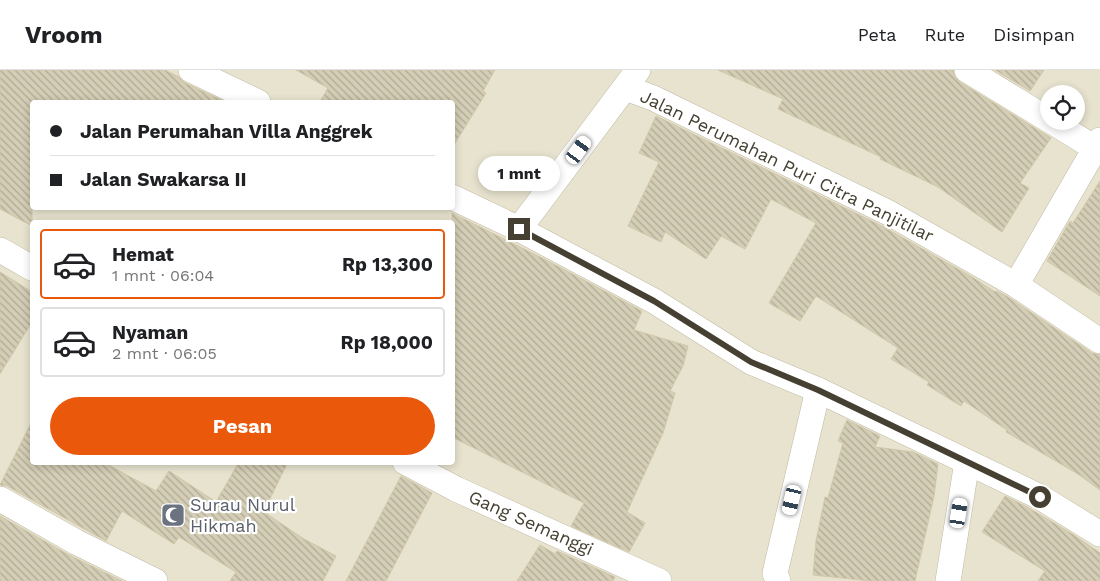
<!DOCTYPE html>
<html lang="id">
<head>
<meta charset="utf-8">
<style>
	body { margin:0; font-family:"Work Sans",sans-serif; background:#f2f2f2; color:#202124; height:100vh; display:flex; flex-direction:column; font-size:19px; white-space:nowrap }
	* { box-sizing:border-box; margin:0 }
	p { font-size:16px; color:#757577 }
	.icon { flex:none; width:28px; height:28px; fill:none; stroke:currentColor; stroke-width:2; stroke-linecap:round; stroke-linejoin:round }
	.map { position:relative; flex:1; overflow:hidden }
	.drawer { position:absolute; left:30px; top:150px; width:425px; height:245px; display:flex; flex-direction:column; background:#fff; border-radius:5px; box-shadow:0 2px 8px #0003 }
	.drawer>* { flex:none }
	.top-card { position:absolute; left:30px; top:30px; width:425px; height:110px; border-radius:5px; box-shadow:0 2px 8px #0003; display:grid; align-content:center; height:110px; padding:0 20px; background:#fff }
	.tools { position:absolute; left:1040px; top:15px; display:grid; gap:10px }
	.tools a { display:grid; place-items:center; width:45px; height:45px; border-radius:50%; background:#fff; box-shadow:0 2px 8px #0003; font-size:25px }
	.end { position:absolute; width:22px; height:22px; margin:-11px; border:6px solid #454032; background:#fff; box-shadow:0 0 0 2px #fff }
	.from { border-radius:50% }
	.bubble { position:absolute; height:35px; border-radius:18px; background:#fff; box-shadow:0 2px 8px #0003; font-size:16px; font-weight:700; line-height:35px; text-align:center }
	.car { position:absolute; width:15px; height:30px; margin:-15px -8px; border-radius:6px; box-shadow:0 0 4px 1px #0007; background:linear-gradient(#fff 24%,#345 0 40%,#fff 0 76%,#345 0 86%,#fff 0) }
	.top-card b { display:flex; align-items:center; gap:18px; height:48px; font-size:19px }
	.top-card b+b { border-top:1px solid #e0e0e0 }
	.top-card i { width:12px; height:12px; background:#202124 }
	ul { padding:9px 0 0; list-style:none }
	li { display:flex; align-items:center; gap:15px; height:70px; margin:0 10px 8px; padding:0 10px; border:2px solid #e0e0e0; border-radius:5px }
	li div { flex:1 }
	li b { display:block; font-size:19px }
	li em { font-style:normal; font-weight:700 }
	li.selected { border-color:#ea580c }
	li>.icon { width:45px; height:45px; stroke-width:1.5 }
	.primary-button { display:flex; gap:10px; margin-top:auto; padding:10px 20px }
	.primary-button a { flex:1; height:58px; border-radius:30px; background:#ea580c; color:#fff; font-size:20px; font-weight:700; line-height:58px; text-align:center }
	header { display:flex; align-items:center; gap:30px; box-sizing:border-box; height:70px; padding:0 25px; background:#fff; border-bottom:1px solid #e0e0e0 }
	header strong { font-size:24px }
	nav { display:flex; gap:28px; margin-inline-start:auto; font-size:18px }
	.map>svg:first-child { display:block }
</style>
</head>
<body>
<header>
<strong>Vroom</strong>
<nav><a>Peta</a><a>Rute</a><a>Disimpan</a></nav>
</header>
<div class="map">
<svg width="1100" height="511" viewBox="0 0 1100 511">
	<defs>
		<pattern id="building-back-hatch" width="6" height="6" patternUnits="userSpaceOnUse" patternTransform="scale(1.25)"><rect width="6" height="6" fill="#d5ceb6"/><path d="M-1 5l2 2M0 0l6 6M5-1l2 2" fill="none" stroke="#afa995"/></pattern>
	</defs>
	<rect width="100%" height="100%" fill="#f3f0e2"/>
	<!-- residential -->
	<path fill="#e7e3cf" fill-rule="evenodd" d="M0 0H1100V511H0ZM1049 24H1076V51H1049ZM32 32H452V138H32ZM32 152H452V392H32Z"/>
	<!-- building -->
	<path fill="url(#building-back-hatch)" stroke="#d1c7a9" d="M0 0H165L179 7 185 13 226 32H32V156L0 139Z
		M296 0H495L483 21 486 23 452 78V32H320L328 18Z
		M718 0H953L955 7 960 12 1051 68 1020 113 1029 118 1002 162 938 117 880 89 881 87 778 39 783 29Z
		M995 0H1044L1030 21Z
		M656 46 882 156 972 207 995 222 997 221 1008 227 1092 283 1100 285V420L1078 404 1006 362 1007 360 964 331 961 336 927 315 929 312 891 289 898 278 816 226 800 251 769 233 816 153 771 129 745 179 721 166 706 189 665 162 661 172 628 156 659 92 639 83Z
		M1100 111V226L1047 191 1070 151 1073 153Z
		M452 143 546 190 642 241 634 260 688 276 683 296 670 321 675 323 663 363 627 442 645 453 629 482 571 456 584 433 452 367Z
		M0 202 32 222V252L0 304Z
		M847 350 880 366 875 377 913 382 938 394 934 426 915 511H871L813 505 816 471 825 427 828 428 843 373 838 371Z
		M32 351V392H103L156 421 169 401 216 432 239 392H288L266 437 270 439 267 444 304 469 336 486 323 511H230L236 502 179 467 174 474 122 441 106 471 7 416 0 415Z
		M401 406 432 423 386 511H346Z
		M1005 426 1027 437 1071 463 1100 483V511H1038L1045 501 982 462Z
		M0 446 69 485 122 511H0Z
		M540 475 555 484 557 481 615 507 613 511H517Z"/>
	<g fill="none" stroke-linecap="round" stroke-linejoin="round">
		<!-- minor casing -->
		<g stroke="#bfbaa4" stroke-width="26">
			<path id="minor" d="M191 0 258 32
				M967 0 1049 50
				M626 18 653 28 889 143 1016 215 1100 271
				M1051 51 1095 78
				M452 127 519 159 654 231 751 292 818 320 1040 427 1100 464
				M519 159 638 0
				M0 180 32 198
				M1016 215 1100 70
				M405 392 456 419 659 511
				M0 429 76 472 155 511
				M778 511 775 503 818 320
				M948 511 967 392"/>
		</g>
		<!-- minor -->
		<use href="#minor" stroke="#fff" stroke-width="25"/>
	</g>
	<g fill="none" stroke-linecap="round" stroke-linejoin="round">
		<!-- route -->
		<path stroke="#454032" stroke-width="6" d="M519 159 654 231 751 292 818 320 1040 427"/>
	</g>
	<!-- icons -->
	<defs>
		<g id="mosque-square" transform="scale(1.25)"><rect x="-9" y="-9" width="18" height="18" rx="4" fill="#6b7280" stroke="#fff"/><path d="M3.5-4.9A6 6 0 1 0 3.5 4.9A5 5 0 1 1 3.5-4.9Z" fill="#fff"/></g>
	</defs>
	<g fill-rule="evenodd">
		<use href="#mosque-square" x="173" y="445"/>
	</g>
	<g text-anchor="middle" stroke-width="4.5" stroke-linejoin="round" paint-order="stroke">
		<!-- street labels -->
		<g font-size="18" fill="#454032" stroke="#fff">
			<text transform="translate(787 96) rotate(26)" y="6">Jalan Perumahan Puri Citra Panjitilar</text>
			<text transform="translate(531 453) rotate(24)" y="6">Gang Semanggi</text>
		</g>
		<!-- worship labels -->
		<g font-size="18" fill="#5b616d" stroke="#fff" text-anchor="start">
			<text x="190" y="441">Surau Nurul<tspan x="190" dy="21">Hikmah</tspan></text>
		</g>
	</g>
</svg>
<div class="tools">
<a><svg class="icon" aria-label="locate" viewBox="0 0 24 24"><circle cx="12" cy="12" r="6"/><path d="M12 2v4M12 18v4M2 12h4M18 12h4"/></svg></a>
</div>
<i class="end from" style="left:1040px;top:427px"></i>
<i class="end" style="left:519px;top:159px"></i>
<div class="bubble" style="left:478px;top:86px;width:82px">1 mnt</div>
<i class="car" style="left:579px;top:80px;rotate:36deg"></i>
<i class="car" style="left:792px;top:430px;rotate:193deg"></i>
<i class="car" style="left:959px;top:443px;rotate:9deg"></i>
<div class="top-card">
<b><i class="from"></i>Jalan Perumahan Villa Anggrek</b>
<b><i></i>Jalan Swakarsa II</b>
</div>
<section class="drawer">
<ul>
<li class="selected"><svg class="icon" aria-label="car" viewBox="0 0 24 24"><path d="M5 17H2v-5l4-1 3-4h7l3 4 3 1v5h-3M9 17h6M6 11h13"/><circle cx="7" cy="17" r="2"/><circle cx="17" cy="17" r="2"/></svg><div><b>Hemat</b><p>1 mnt · 06:04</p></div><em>Rp 13,300</em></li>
<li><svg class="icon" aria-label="car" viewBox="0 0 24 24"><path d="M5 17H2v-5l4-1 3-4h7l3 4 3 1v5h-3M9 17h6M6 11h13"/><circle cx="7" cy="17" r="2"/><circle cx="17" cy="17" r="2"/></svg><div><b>Nyaman</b><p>2 mnt · 06:05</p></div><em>Rp 18,000</em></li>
</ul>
<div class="primary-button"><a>Pesan</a></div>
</section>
</div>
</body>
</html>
